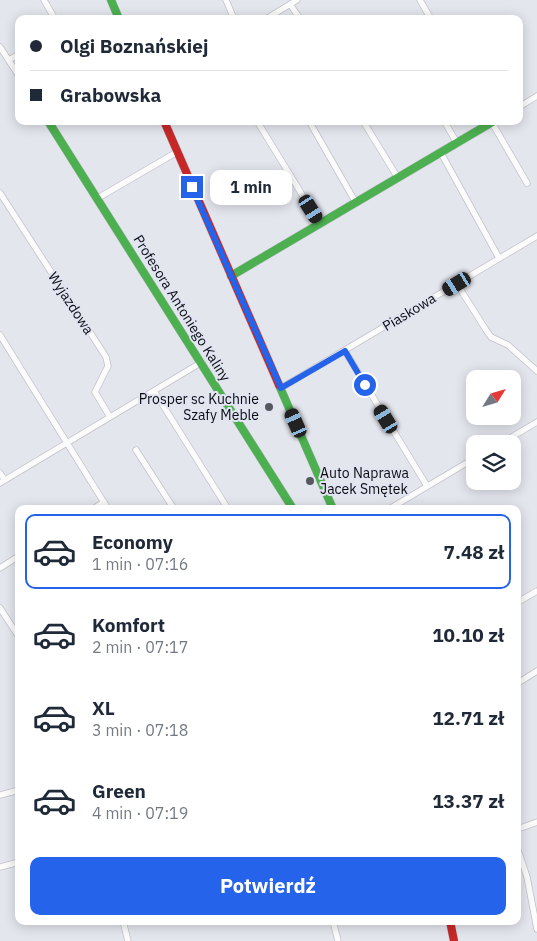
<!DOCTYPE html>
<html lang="pl">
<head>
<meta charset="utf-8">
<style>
	body { margin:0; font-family:"IBM Plex Sans",sans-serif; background:#f2f2f3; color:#1f2937; height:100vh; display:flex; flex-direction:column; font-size:19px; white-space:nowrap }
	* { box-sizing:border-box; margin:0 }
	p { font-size:16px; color:#747a83 }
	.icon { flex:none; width:28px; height:28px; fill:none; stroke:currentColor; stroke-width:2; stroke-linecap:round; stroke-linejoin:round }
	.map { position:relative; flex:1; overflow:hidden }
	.side { position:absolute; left:15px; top:505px; width:506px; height:420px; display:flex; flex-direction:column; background:#fff; border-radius:10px; box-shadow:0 2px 12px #0003 }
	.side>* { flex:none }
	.top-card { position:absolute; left:15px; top:15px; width:508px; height:110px; border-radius:10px; box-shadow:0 2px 12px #0003; display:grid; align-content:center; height:110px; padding:0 15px; background:#fff }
	.needle { width:32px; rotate:53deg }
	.tools { position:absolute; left:466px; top:370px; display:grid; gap:10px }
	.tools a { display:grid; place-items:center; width:55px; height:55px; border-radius:10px; background:#fff; box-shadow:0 2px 12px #0003; font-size:25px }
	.end { position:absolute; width:22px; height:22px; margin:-11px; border:6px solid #2563eb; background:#fff; box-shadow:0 0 0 2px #fff }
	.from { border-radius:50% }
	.bubble { position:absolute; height:35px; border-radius:10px; background:#fff; box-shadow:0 2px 12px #0003; font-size:16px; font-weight:700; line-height:35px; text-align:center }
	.car { position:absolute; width:15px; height:30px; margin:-15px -8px; border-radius:6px; box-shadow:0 0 4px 1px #0007; background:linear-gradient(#222 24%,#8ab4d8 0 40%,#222 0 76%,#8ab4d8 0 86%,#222 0) }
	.top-card b { display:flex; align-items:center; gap:18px; height:48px; font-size:19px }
	.top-card b+b { border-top:1px solid #e0e1e3 }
	.top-card i { width:12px; height:12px; background:#1f2937 }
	ul { padding:9px 0 0; list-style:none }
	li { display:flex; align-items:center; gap:15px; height:75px; margin:0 10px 8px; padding:0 5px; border:2px solid transparent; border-radius:10px }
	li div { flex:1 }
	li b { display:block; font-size:19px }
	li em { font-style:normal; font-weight:700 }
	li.on { border-color:#2563eb }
	li>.icon { width:45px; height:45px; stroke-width:1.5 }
	.button { display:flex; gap:10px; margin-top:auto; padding:10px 15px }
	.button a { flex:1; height:58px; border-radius:10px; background:#2563eb; color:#fff; font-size:20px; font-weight:700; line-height:58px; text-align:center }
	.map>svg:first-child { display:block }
</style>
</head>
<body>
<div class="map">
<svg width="537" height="941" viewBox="0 0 537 941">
	<rect width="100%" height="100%" fill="#e4e6ee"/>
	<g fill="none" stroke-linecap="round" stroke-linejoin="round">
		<!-- street casing -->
		<g stroke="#c1c2c8" stroke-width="7">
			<path id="street" d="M44 0 55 19
				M226 0 234 19
				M420 0 431 19
				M290 4 300 19
				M266 19 297 0
				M0 47 19 76
				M9 60 19 54
				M519 107 537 96
				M257 121 320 224
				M309 121 356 203
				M363 121 398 178
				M444 121 457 143
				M491 121 527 183
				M441 153 499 258
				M0 193 106 357 108 366 95 392 110 417
				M98 198 177 152
				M457 284 486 330 491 337 508 345 537 371
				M0 335 108 509
				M345 351 427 486
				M281 388 537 236
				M154 391 228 509
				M500 444 537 422
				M136 450 174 509
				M0 473 5 480
				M0 483 202 362
				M93 509 104 502
				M389 509 475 458
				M0 568 19 556
				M518 602 537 591
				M0 608 19 637
				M518 683 537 671
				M0 795 19 790
				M518 829 537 822
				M518 850 527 877 537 929
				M0 867 19 862
				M123 921 128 941
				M333 921 338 941"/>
		</g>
		<!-- fast casing -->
		<g stroke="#c1c2c8" stroke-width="9">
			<path id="fast" d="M111 0 119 19
				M48 121 293 509
				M231 276 494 121
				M279 385 333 509"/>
		</g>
		<!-- jam casing -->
		<g stroke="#c1c2c8" stroke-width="9">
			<path id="jam" d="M164 121 279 385
				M450 921 454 941"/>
		</g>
		<!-- street -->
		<use href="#street" stroke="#fbfbfc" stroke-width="5.5"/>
		<!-- fast -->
		<use href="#fast" stroke="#4caf50" stroke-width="8"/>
		<!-- jam -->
		<use href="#jam" stroke="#c62828" stroke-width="8"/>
	</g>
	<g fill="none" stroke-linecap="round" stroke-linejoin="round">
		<!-- route -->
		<path stroke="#2563eb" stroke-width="6" d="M192 187 281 388 345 351 365 385"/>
	</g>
	<!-- markers -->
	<g fill="#57585e" stroke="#e1e4f1" stroke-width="2">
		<circle cx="269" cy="407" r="5"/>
		<circle cx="310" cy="481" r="5"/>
	</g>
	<g text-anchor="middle" stroke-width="4" stroke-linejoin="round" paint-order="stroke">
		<!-- street labels -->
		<g font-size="14" fill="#0b0b10" stroke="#e1e4f1">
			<text transform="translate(71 303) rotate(57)" y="5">Wyjazdowa</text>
			<text transform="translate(182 308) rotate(58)" y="5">Profesora Antoniego Kaliny</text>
			<text transform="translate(409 312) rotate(-31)" y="5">Piaskowa</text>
		</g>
		<!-- poi labels -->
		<g font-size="14" fill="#0b0b10" stroke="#e1e4f1" text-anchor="end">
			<text x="259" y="404">Prosper sc Kuchnie<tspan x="259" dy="16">Szafy Meble</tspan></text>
			<text x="320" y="478" text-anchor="start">Auto Naprawa<tspan x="320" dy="16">Jacek Smętek</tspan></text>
		</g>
	</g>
</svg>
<div class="tools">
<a><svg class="needle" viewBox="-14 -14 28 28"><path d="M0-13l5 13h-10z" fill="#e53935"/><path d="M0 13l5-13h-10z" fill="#747a83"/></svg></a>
<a><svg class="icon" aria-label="layers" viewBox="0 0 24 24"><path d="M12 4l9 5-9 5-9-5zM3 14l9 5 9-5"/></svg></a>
</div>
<i class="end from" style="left:365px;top:385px"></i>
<i class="end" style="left:192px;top:187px"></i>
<div class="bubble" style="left:210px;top:170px;width:82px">1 min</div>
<i class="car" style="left:311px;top:209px;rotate:148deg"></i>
<i class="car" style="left:457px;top:284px;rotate:239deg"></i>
<i class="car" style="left:386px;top:419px;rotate:329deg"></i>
<i class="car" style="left:296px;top:423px;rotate:336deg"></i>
<div class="top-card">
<b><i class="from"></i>Olgi Boznańskiej</b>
<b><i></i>Grabowska</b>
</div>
<section class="side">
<ul>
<li class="on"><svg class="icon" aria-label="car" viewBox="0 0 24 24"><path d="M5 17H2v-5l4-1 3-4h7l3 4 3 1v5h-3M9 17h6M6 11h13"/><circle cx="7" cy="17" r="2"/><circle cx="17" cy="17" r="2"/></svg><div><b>Economy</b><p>1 min · 07:16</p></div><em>7.48 zł</em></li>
<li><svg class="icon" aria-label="car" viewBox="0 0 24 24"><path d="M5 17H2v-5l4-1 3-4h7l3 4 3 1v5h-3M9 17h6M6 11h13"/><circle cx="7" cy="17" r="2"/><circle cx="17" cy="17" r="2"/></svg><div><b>Komfort</b><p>2 min · 07:17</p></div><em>10.10 zł</em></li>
<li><svg class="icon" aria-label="car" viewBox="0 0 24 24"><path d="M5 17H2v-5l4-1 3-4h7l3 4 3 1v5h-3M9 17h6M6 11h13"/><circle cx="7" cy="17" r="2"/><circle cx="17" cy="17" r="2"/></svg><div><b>XL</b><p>3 min · 07:18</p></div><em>12.71 zł</em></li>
<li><svg class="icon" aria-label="car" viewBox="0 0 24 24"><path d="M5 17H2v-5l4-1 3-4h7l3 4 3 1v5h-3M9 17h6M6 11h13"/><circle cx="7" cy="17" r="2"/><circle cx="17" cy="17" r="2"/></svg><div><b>Green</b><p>4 min · 07:19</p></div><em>13.37 zł</em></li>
</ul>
<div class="button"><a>Potwierdź</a></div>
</section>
</div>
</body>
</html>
